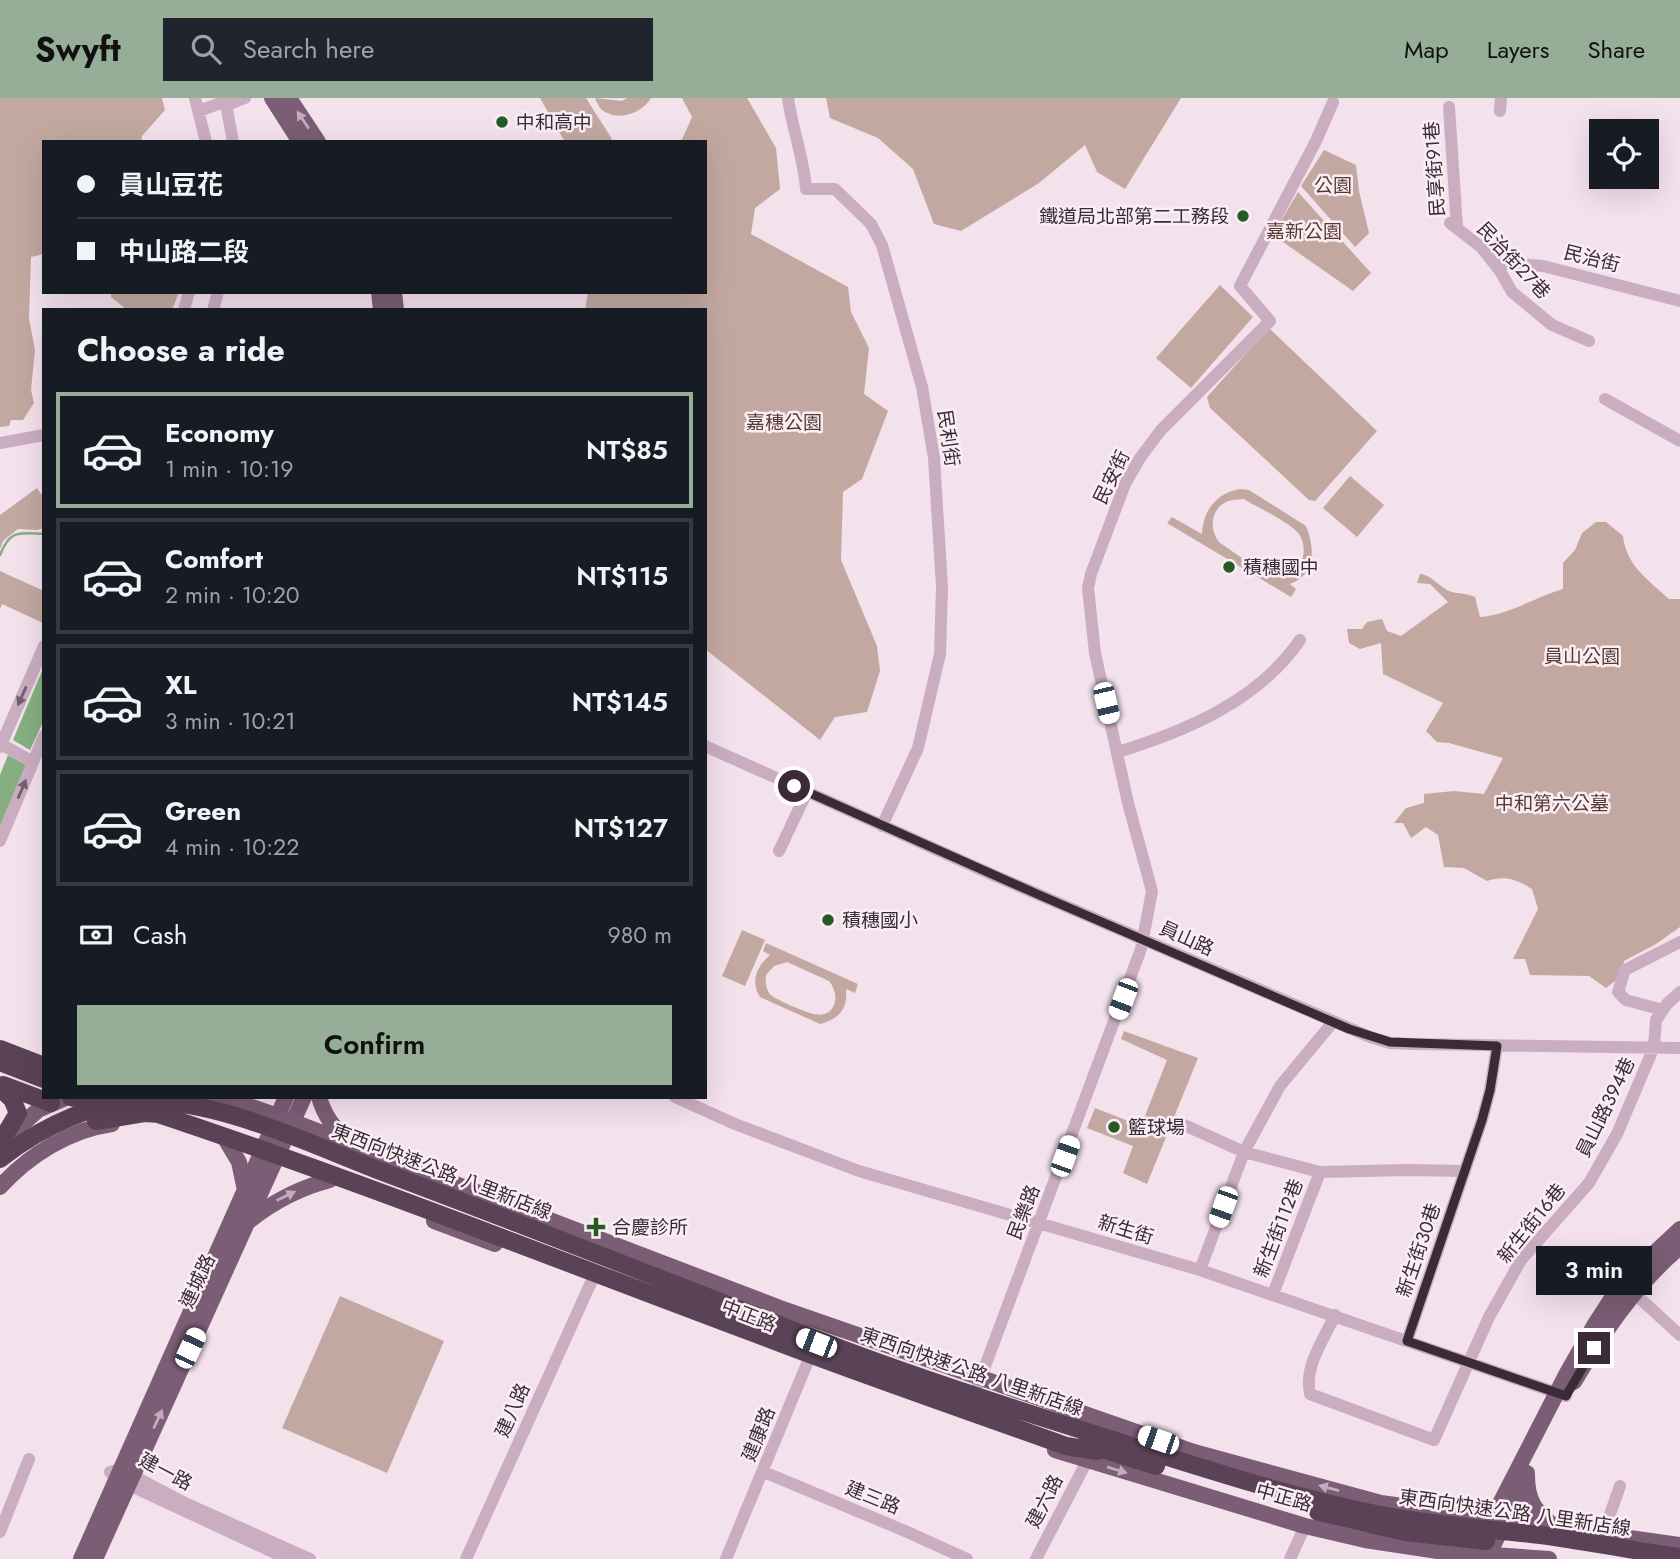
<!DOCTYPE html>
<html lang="en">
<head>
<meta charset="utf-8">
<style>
	body { margin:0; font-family:Jost,"Noto Sans TC",sans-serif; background:#20242c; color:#f1f3f6; height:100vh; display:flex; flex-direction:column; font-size:26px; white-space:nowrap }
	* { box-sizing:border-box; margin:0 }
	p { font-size:23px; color:#9ea1a6 }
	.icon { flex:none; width:38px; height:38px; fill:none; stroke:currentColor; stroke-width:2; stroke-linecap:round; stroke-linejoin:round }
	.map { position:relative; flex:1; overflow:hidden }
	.drawer { position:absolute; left:42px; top:210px; width:665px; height:791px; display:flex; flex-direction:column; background:#171b24; border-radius:0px; box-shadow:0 7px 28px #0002 }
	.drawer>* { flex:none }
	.banner { position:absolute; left:42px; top:42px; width:665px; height:154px; border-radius:0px; box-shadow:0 7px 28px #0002; display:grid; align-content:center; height:154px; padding:0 35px; background:#171b24 }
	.controls { position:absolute; left:1589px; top:21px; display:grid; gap:14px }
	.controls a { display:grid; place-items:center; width:70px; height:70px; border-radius:0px; background:#171b24; box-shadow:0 7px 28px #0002; font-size:35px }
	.end { position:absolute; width:32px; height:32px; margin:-16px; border:9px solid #3a2b37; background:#fff; box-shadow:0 0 0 4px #fff }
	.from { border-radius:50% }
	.bubble { position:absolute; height:49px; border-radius:0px; background:#171b24; box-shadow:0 7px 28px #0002; font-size:23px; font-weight:600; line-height:49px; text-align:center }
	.car { position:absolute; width:21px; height:42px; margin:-21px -10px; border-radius:9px; box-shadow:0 0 5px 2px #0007; background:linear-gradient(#fff 24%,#345 0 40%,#fff 0 76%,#345 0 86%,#fff 0) }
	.banner b { display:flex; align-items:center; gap:24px; height:66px; font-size:26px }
	.banner b+b { border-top:2px solid #363941 }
	.banner i { width:18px; height:18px; background:#f1f3f6 }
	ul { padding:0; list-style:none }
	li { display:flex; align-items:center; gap:21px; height:116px; margin:0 14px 10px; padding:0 21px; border:4px solid #363941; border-radius:0px }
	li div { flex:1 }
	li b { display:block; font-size:26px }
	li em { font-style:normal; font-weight:600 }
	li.on { border-color:#96ae97 }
	li>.icon { width:63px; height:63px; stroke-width:1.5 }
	h2 { padding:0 35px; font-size:32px; line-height:84px }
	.pay { display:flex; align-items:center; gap:18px; height:77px; padding:0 35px; font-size:26px }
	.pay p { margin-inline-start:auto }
	.button { display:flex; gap:14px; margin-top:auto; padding:14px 35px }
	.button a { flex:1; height:80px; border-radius:0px; background:#96ae97; color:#111; font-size:28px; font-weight:600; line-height:80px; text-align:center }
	header { display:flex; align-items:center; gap:42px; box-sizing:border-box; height:98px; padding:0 35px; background:#96ae97; color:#111 }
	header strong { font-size:33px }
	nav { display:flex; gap:38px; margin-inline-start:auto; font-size:24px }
	.search { width:490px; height:63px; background:#20242c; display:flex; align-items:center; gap:18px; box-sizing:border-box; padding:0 24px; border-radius:0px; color:#9ea1a6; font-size:26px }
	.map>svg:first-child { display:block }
</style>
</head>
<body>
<header>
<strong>Swyft</strong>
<div class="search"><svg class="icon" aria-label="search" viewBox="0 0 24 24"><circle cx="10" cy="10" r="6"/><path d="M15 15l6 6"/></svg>Search here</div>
<nav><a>Map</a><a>Layers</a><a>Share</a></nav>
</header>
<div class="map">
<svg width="1680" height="1461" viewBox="0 0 1680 1461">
	<rect width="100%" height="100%" fill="#f3e1ec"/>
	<!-- green -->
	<path fill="#c2a8a1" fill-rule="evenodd" d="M0 0H162L165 12 142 38 141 44H44V156L31 159 29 220 35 252 31 292 34 305 23 322H11L9 328 0 329Z
		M540 0H586L612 41 607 44H565Z
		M595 0 622 3 627 0H651C642 16 615 25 600 10 598 7 596 3 595 0Z
		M682 0H747L776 50 780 91 755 110 751 136 848 189 851 214 869 250 864 296 888 313 862 381 843 394 841 462 877 548 880 573 867 614 835 619 820 642 705 551V212H585L588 194H705V44H681L692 19Z
		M826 0H1181L1125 91 1097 74 1085 47 1039 85 961 133 934 126 913 71 878 40 830 20Z
		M1324 52 1356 67 1359 93 1369 135 1355 149 1301 88Z
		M1298 94 1371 175 1353 193 1273 137Z
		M1220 187 1253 219 1191 290 1156 260Z
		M111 194H179L172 212H127L111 199Z
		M1269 230 1377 333 1315 403 1309 402 1210 310 1207 299Z
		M1350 378 1384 407 1357 439 1323 410Z
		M37 390 41 396 44 394V430L37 432 18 431 3 443 0 451V417Z
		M1240 391 1249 392 1306 428C1315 450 1316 477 1290 486L1296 491 1291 499 1167 425 1172 419 1202 436C1203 413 1216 395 1240 391ZM1244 401C1258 410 1290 424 1299 436 1304 443 1305 454 1302 462 1285 498 1240 457 1220 445 1209 433 1210 412 1226 404 1232 401 1238 402 1244 401Z
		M1596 424H1606L1623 438C1626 467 1648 482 1669 501H1680V829L1656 846 1624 863 1620 879 1606 890 1589 878 1530 877 1525 861H1513L1538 811 1532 791C1516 781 1505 777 1487 783L1464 770 1444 769 1438 737 1426 729 1411 740 1403 725H1394L1406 710 1424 705V696L1454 693 1484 696 1503 660 1449 645 1437 644 1426 633 1443 605 1383 576 1381 545 1360 551 1349 545 1347 531H1362L1367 524 1382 521 1387 533 1401 538 1448 504 1430 486 1417 485 1420 476C1433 477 1440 491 1452 494 1461 496 1465 495 1475 499L1480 519C1509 517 1535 499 1563 491V465L1575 452 1582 435Z
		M0 473 44 493 43 525 2 506 0 511Z
		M742 832 765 842 745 888 722 878Z
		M766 845 858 886 855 895 846 891C848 911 839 921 820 926L760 899C750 883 757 868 770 857L763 853ZM787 864 829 883C841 897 836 921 814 916 807 915 777 902 772 898 766 893 765 884 766 877L774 868Z
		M1124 933 1198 960 1147 1086 1123 1075 1133 1048 1087 1030 1095 1010 1141 1028 1167 962 1121 941Z
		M340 1198 444 1243 387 1375 282 1330Z"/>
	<!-- water -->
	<path fill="#85af81" d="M44 568V622L30 652 13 642Z
		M8 657 26 667 0 729V677Z"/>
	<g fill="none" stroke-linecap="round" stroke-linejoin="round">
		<!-- stream -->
		<path stroke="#85af81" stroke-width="2.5" d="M0 457C10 431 19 435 44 436"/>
		<!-- minor -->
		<path stroke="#cbadc1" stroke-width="12" d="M195 0 206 44
			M225 0 233 44
			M788 0C792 31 804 60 806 91H835L871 126 882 147 922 289 934 360 942 489 940 556 918 650 882 728
			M1449 9 1457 130
			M199 13 226 3 232 5 245 0
			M1500 13 1501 0
			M1450 125 1481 149 1500 173 1512 194 1552 227 1589 243
			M1493 164 1543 168 1680 203
			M184 212 189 194
			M213 212 218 194
			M1605 301 1680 343
			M0 345 44 337
			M1 646 33 664
			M705 648 993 777 1370 939 1390 945 1413 946 1680 950
			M0 649 44 548
			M1118 654C1186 633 1258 603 1300 542
			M0 743 44 638
			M779 753 807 694
			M1663 912 1626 902 1618 894 1625 872 1680 844
			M675 999 735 1026 859 1073 1200 1172 1566 1298
			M1182 1026 1244 1054 1320 1074 1273 1196
			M1320 1074 1407 1072 1465 1073
			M1200 1172 1244 1054 1280 988 1333 924
			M1634 1195 1680 1237
			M1335 1217C1323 1243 1304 1268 1310 1296L1434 1342 1489 1219 1521 1162 1589 1085 1617 1036 1654 949 1656 922 1667 906 1680 894
			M1407 1243 1482 1022 1490 992 1497 948
			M978 1287 1141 851 1152 793 1128 705 1095 555 1088 490 1091 476 1125 386 1140 360 1161 332 1270 223 1240 188 1316 43 1333 4
			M764 1374 905 1433 967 1461
			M0 1434 29 1361
			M1603 1436 1620 1388
			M288 1461 116 1381 110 1374 120 1371 187 1406 310 1461
			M466 1461 593 1180
			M726 1461 813 1251
			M1036 1461 1087 1363
			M1290 1461 1305 1428"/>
		<!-- major -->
		<path stroke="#7b5d75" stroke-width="16" d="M272 0 300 44
			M289 0 318 44
			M379 194 381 212
			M394 194 396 212
			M319 999C324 1016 332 1030 347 1040
			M190 1000 234 1003 278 1018 780 1210 1194 1354 1381 1405 1680 1447
			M7 1040 38 1012 68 999
			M227 1044 239 1064 245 1092
			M0 1089C29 1057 69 1032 112 1026
			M249 1123C274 1103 299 1090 330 1082
			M434 1123 495 1146
			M1574 1284C1604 1234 1635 1187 1680 1149
			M1055 1352 1305 1428 1365 1442 1438 1453 1549 1461
			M1527 1377C1527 1405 1536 1413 1556 1430
			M1488 1429 1567 1275 1595 1226 1621 1186 1680 1131
			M81 1461 286 999
			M95 1461 304 999
			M1487 1461 1527 1375"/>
		<!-- highway -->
		<path stroke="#5a4356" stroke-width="18" d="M0 951 44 968
			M0 964 44 981
			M3 987 51 1005
			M0 990 12 1001 18 1015 0 1045"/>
		<!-- highway-bridge -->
		<path stroke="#5a4356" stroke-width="18" d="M71 999 107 1008
			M152 1014C360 1083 563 1164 767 1240 866 1278 966 1312 1066 1348L1097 1353
			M96 1023 144 1015 161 1016
			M0 1061C42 1028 100 1000 155 1003 231 1007 312 1047 383 1074 541 1133 698 1196 855 1256 950 1291 1046 1321 1142 1351 1221 1376 1300 1401 1381 1417 1434 1427 1487 1431 1540 1437 1587 1443 1633 1453 1680 1459
			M1086 1346 1156 1368
			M1318 1414 1405 1434 1486 1443"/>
	</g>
	<!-- one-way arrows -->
	<defs><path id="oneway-solid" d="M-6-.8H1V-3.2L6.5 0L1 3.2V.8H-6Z" transform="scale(1.75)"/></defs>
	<g fill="#c1adbb">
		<use href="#oneway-solid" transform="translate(303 22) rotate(-124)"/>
		<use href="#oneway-solid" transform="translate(286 1098) rotate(-26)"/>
		<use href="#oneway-solid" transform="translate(158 1321) rotate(-65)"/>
		<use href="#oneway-solid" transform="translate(1117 1372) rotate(17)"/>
		<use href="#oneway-solid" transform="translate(1329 1390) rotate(-165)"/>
	</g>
	<g fill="#745f6e">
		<use href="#oneway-solid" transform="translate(22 598) rotate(114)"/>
		<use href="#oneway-solid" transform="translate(22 691) rotate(-67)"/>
	</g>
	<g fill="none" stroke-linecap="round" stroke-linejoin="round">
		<!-- route -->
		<path stroke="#3a2b37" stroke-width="9" d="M794 688 1037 796 1349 931 1390 944 1497 948 1490 992 1482 1022 1407 1243 1566 1298 1594 1250"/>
	</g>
	<!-- markers -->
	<g fill="#265a22" stroke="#faeef5" stroke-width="2.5">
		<circle cx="502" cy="24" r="7"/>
		<circle cx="1243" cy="118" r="7"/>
		<circle cx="1229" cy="469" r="7"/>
		<circle cx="828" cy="822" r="7"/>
		<circle cx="1114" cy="1029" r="7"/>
		<path d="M592.5 1118.5h7v7h7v7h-7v7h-7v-7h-7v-7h7z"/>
	</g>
	<g text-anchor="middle" stroke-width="5" stroke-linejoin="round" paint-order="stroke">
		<!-- poi labels -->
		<g font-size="19" fill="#3a2b37" stroke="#faeef5" text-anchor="start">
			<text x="516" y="31">中和高中</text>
			<text x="1229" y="125" text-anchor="end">鐵道局北部第二工務段</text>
			<text x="1243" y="476">積穗國中</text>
			<text x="842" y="829">積穗國小</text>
			<text x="1128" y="1036">籃球場</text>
			<text x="612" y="1136">合慶診所</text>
		</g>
		<!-- street labels -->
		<g font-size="19" fill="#3a2b37" stroke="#faeef5">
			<text transform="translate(1434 71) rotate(-94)" y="7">民享街91巷</text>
			<text transform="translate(1592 160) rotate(14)" y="7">民治街</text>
			<text transform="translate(1514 162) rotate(47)" y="7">民治街27巷</text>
			<text transform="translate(949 340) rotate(82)" y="7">民利街</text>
			<text transform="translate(1111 379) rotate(-64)" y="7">民安街</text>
			<text transform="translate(1187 840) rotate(24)" y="7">員山路</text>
			<text transform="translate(1605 1009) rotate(-64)" y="7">員山路394巷</text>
			<text transform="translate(442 1073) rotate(21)" y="7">東西向快速公路 八里新店線</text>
			<text transform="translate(1023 1114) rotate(-69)" y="7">民樂路</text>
			<text transform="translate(1531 1125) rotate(-51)" y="7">新生街16巷</text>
			<text transform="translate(1278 1130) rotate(-69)" y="7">新生街112巷</text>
			<text transform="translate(1126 1131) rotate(17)" y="7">新生街</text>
			<text transform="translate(1418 1152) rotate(-71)" y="7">新生街30巷</text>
			<text transform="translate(197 1183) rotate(-65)" y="7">連城路</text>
			<text transform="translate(749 1217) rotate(21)" y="7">中正路</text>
			<text transform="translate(972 1273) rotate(19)" y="7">東西向快速公路 八里新店線</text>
			<text transform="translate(512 1312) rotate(-66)" y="7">建八路</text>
			<text transform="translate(758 1336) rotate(-68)" y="7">建康路</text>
			<text transform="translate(166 1373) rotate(28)" y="7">建一路</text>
			<text transform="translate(873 1399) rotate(22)" y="7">建三路</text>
			<text transform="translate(1284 1399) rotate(16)" y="7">中正路</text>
			<text transform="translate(1044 1403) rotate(-63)" y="7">建六路</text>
			<text transform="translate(1515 1414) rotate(8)" y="7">東西向快速公路 八里新店線</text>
		</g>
		<!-- park labels -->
		<g font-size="19" fill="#573930" stroke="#faeef5">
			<text x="1333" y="94">公園</text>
			<text x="1304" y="140">嘉新公園</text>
			<text x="784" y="331">嘉穗公園</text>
			<text x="1582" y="565">員山公園</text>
			<text x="1552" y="712">中和第六公墓</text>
		</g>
	</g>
</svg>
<div class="controls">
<a><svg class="icon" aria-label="locate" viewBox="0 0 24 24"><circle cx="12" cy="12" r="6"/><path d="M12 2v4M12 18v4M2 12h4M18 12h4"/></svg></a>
</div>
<i class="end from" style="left:794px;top:688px"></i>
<i class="end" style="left:1594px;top:1250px"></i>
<div class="bubble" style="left:1536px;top:1148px;width:116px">3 min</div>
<i class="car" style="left:1106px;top:605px;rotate:167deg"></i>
<i class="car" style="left:1123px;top:901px;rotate:201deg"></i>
<i class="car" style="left:1065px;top:1058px;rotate:20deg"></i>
<i class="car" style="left:1223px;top:1109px;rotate:200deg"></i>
<i class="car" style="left:816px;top:1245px;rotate:291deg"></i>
<i class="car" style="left:190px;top:1250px;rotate:25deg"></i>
<i class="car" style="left:1158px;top:1342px;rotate:289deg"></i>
<div class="banner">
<b><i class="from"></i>員山豆花</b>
<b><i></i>中山路二段</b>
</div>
<section class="drawer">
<h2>Choose a ride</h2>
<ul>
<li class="on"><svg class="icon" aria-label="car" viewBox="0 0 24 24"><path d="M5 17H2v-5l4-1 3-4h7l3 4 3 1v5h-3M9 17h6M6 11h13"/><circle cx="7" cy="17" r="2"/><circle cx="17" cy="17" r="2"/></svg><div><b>Economy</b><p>1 min · 10:19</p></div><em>NT$85</em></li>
<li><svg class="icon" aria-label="car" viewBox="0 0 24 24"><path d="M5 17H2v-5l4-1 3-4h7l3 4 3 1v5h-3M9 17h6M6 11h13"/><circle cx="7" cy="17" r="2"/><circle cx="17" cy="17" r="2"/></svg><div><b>Comfort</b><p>2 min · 10:20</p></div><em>NT$115</em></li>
<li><svg class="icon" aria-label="car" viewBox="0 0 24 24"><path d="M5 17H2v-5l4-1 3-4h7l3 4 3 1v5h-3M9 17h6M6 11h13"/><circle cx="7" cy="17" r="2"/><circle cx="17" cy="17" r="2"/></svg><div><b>XL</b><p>3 min · 10:21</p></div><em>NT$145</em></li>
<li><svg class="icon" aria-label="car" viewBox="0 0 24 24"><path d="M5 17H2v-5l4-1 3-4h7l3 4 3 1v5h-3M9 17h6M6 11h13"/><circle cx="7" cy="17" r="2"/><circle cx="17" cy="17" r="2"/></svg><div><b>Green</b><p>4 min · 10:22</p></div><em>NT$127</em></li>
</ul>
<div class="pay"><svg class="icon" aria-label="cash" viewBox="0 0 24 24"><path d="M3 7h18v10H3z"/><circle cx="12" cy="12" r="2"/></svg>Cash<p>980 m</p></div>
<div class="button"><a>Confirm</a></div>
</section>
</div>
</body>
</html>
